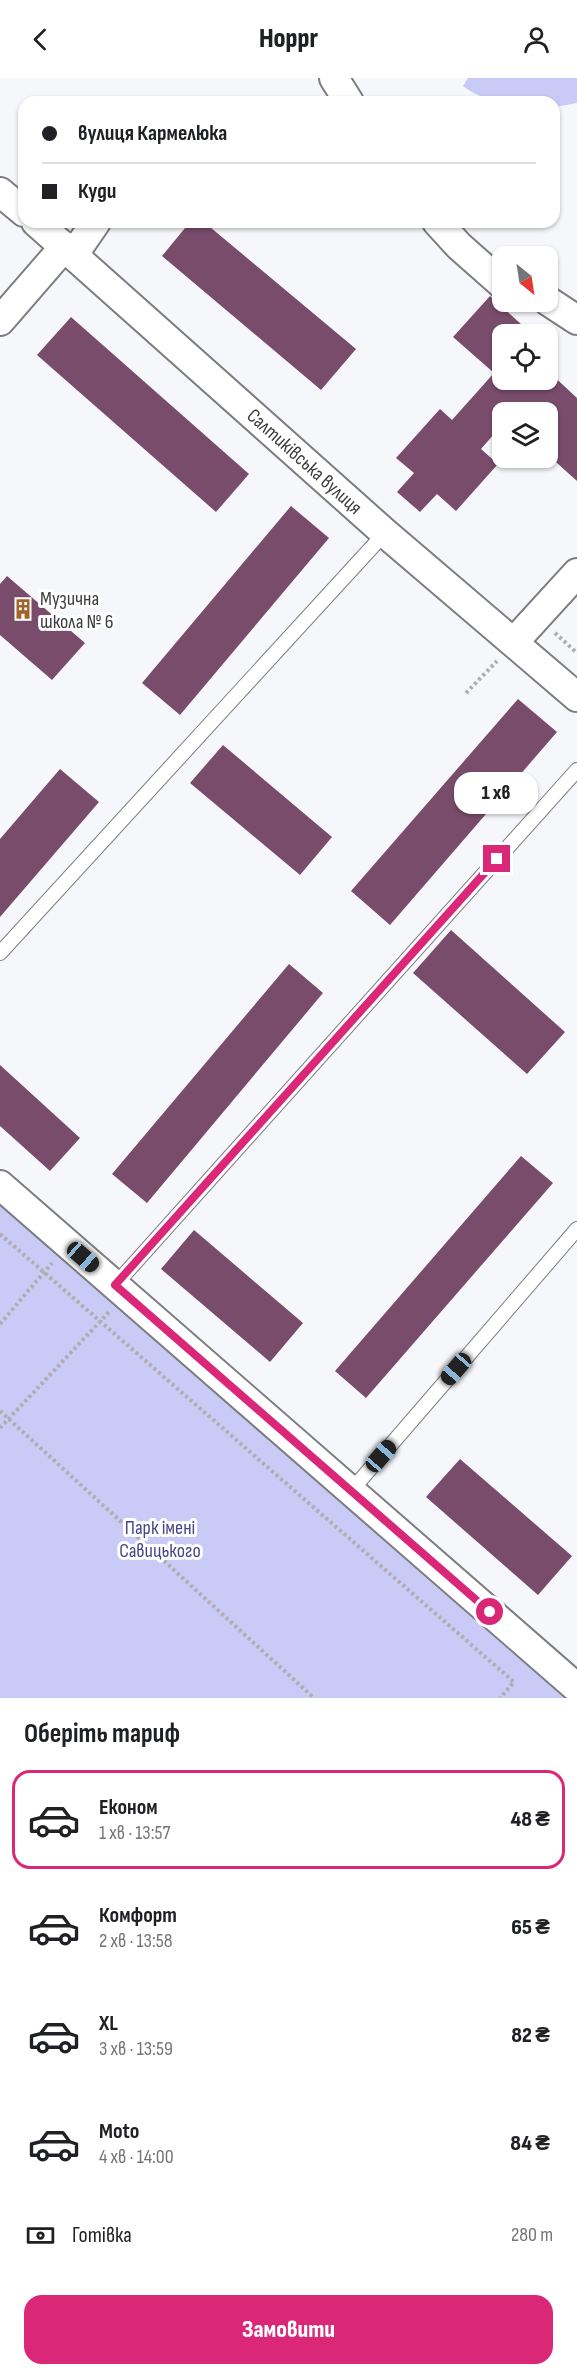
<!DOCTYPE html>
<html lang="uk">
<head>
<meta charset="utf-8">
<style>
	body { margin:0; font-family:"Sofia Sans Condensed",sans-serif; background:#f2f2f2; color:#202124; height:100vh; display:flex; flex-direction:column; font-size:22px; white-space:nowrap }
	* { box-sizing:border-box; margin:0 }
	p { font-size:20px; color:#757577 }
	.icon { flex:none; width:33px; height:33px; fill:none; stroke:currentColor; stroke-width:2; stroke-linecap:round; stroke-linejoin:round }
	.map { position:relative; height:1620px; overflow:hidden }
	.details { display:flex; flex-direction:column; background:#fff; flex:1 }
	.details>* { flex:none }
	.guide { position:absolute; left:18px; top:18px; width:542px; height:132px; border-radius:18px; box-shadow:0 2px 4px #0004; display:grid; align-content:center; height:132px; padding:0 24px; background:#fff }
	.needle { width:39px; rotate:150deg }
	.tools { position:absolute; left:492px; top:168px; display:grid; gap:12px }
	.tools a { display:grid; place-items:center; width:66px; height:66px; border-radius:12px; background:#fff; box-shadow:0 2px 4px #0004; font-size:30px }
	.end { position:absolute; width:27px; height:27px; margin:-14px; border:8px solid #db2777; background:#fff; box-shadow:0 0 0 3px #fff }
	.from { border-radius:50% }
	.bubble { position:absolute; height:42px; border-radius:18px; background:#fff; box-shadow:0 2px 4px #0004; font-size:20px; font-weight:800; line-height:42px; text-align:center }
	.car { position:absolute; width:18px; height:36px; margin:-18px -9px; border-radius:8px; box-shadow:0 0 4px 2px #0007; background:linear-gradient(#222 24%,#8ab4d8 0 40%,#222 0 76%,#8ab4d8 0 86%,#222 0) }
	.guide b { display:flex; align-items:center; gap:21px; height:57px; font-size:22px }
	.guide b+b { border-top:2px solid #e0e0e0 }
	.guide i { width:15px; height:15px; background:#202124 }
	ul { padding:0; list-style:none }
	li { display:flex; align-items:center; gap:18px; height:99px; margin:0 12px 9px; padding:0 12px; border:3px solid transparent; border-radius:18px }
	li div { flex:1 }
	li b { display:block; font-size:22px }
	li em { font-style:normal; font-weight:800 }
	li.current { border-color:#db2777 }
	li>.icon { width:54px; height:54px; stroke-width:1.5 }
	h2 { padding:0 24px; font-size:27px; line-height:72px }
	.pay { display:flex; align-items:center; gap:15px; height:66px; padding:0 24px; font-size:22px }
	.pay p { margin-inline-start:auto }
	.action { display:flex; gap:12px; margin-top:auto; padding:12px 24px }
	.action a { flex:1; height:69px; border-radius:18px; background:#db2777; color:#fff; font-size:24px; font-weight:800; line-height:69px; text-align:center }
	header { display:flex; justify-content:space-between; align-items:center; height:78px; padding:0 24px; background:#fff; font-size:27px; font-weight:800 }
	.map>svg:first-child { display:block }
</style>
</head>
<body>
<header><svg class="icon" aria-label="back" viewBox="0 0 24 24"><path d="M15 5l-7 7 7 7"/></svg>Hoppr<svg class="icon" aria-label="person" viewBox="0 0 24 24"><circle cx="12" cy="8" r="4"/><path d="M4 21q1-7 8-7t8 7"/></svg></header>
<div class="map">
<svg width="577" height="1620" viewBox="0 0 577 1620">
	<rect width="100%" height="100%" fill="#f6f7fb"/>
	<!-- green -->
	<path fill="#c9cbf6" d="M468 0H577V25L555 29 554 24C524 24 487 28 463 8Z
		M0 1107 577 1620H0Z"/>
	<!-- building -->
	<path fill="#7a4c6c" d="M190 144H204L356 271 321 312 162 178Z
		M490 218 532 256H502V302H548V293L577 320V403L548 377V334H502V347L481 371 498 386 456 433 437 416 420 434 397 414 414 395 396 380 440 331 452 342 494 295 453 259Z
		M71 239 249 396 216 434 37 277Z
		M291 428 329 460 180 637 142 605Z
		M7 498 85 565 52 602 0 557V506Z
		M518 621 557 654 390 847 351 813Z
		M223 667 332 759 300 797 190 705Z
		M60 691 99 724 0 839V761Z
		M451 852 565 954 527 996 413 895Z
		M289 886 323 915 147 1125 112 1096Z
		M0 987 80 1060 50 1093 0 1048Z
		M521 1078 553 1105 366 1320 335 1293Z
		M194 1152 303 1245 270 1284 161 1191Z
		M460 1381 572 1478 538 1517 426 1419Z"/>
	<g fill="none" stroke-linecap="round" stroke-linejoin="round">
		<!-- lane casing -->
		<g stroke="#7d7d81" stroke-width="16">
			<path id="lane" d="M0 875 385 455
				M115 1207 577 692
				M351 1413 577 1151"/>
		</g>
		<!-- street casing -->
		<g stroke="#7d7d81" stroke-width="32">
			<path id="street" d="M334 0 349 24
				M0 114 24 134
				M36 144 385 455 577 619
				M437 144 459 168 502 206
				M74 176 96 144
				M548 223 577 242
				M0 243 65 168
				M514 564 577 495
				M0 1107 577 1610"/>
		</g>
		<!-- path -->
		<path stroke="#aeaeb1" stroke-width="4" stroke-dasharray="3 3" stroke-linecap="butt" d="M555 555 577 575
			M466 615 497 583
			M0 1156 514 1604 500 1620
			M0 1246 52 1185
			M0 1333 314 1620
			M0 1350 109 1234"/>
		<!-- lane -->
		<use href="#lane" stroke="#fff" stroke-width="14"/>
		<!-- street -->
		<use href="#street" stroke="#fff" stroke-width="28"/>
	</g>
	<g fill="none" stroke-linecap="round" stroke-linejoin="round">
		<!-- route -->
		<path stroke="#db2777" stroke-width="8" d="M490 1534 115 1207 497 781"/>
	</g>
	<!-- icons -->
	<defs>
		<g id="building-bare" transform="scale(1.62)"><path d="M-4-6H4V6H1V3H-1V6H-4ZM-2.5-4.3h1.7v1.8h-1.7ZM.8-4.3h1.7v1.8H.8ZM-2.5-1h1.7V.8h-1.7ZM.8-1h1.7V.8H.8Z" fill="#a16328" stroke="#fff" stroke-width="2.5" paint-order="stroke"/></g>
	</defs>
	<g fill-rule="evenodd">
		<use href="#building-bare" x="23" y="531"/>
	</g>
	<g text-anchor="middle" stroke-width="6" stroke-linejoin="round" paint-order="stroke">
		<!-- street labels -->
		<g font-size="20" fill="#3d3d3e" stroke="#fff">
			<text transform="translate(305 383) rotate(42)" y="7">Салтиківська вулиця</text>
		</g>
		<!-- poi labels -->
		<g font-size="20" fill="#3d3d3e" stroke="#fff" text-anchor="start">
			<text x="40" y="527">Музична<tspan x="40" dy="23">школа № 6</tspan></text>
		</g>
		<!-- park labels -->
		<g font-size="20" fill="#484688" stroke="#fff">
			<text x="160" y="1456">Парк імені<tspan x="160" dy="23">Савицького</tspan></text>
		</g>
	</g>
</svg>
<div class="tools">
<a><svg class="needle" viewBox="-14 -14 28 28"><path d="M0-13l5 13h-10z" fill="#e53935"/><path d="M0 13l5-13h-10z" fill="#757577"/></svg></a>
<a><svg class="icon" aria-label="locate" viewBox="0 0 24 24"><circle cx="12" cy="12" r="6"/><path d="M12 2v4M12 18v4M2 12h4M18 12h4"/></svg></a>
<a><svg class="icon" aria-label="layers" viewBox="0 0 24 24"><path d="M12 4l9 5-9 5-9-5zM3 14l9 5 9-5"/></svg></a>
</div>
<i class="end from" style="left:490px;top:1534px"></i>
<i class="end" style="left:497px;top:781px"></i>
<div class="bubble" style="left:454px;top:694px;width:84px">1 хв</div>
<i class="car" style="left:83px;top:1179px;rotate:131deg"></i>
<i class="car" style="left:456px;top:1291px;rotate:221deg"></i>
<i class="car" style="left:381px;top:1378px;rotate:41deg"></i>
<div class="guide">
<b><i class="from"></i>вулиця Кармелюка</b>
<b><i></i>Куди</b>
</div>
</div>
<section class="details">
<h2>Оберіть тариф</h2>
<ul>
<li class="current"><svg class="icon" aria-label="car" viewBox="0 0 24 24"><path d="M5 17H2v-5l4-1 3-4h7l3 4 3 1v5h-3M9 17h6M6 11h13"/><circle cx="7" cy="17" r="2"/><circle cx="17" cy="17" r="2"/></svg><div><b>Економ</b><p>1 хв · 13:57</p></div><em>48 ₴</em></li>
<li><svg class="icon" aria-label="car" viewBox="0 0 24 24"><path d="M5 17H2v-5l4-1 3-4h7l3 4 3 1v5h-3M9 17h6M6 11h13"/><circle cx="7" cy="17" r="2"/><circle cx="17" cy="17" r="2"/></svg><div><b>Комфорт</b><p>2 хв · 13:58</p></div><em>65 ₴</em></li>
<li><svg class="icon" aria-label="car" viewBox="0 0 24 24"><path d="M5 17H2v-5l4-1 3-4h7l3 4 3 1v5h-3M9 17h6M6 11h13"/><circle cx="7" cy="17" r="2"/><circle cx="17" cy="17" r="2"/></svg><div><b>XL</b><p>3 хв · 13:59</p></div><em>82 ₴</em></li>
<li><svg class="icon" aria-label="car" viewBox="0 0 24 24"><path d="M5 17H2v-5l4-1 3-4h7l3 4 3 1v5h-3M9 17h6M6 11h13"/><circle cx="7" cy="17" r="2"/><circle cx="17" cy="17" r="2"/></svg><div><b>Moto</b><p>4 хв · 14:00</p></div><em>84 ₴</em></li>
</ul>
<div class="pay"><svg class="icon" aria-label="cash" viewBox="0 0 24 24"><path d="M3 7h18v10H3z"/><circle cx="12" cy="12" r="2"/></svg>Готівка<p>280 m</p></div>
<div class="action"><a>Замовити</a></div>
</section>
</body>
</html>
